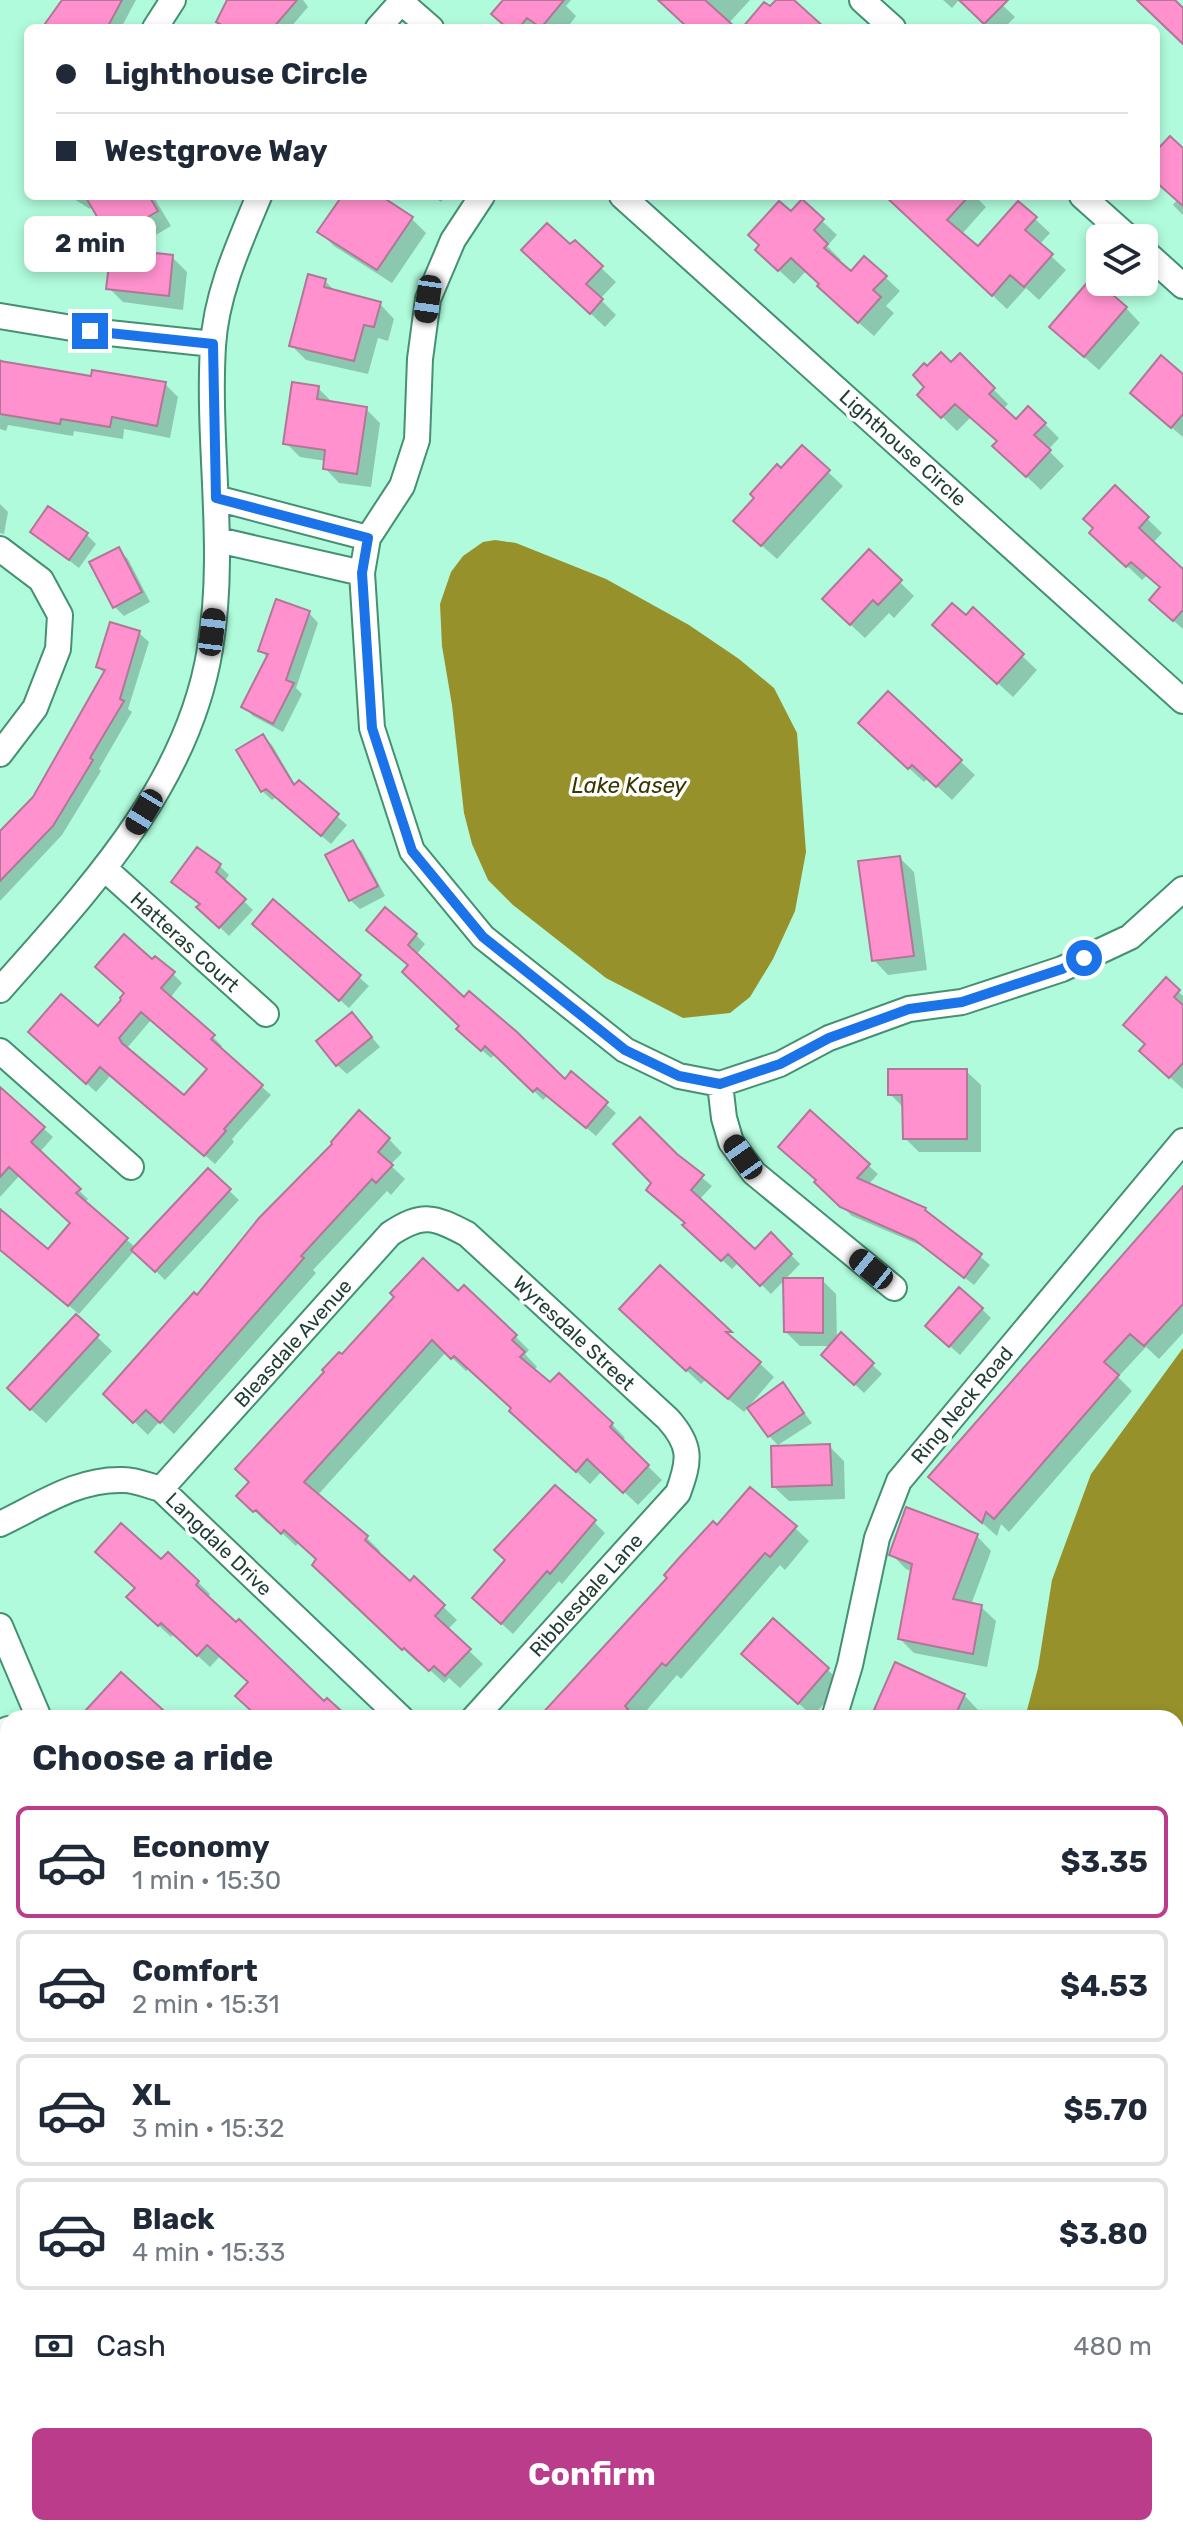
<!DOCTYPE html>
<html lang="en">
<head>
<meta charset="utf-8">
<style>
	body { margin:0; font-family:Rubik,sans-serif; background:#f6f6f7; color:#1f2937; height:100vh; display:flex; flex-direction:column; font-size:30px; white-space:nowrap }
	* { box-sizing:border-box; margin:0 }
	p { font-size:26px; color:#747a83 }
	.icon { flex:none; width:44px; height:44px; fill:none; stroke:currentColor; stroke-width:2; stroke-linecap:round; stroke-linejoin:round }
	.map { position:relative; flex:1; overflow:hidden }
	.drawer { position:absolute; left:0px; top:1710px; width:1184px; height:826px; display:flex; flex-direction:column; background:#fff; border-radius:24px 24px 0 0; box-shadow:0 4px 12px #0003 }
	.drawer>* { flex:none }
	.hud { position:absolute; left:24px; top:24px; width:1136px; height:176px; border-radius:12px; box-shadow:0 4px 12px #0003; display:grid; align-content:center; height:176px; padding:0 32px; background:#fff }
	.fabs { position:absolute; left:1086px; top:224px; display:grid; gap:16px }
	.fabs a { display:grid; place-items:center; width:72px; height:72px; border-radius:12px; background:#fff; box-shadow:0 4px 12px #0003; font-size:40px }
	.end { position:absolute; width:36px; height:36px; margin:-18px; border:10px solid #1a73e8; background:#fff; box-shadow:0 0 0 4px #fff }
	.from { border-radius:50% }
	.bubble { position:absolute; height:56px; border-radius:12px; background:#fff; box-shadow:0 4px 12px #0003; font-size:26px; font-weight:700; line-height:56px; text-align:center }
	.car { position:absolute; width:24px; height:48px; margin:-24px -12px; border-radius:10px; box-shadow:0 0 6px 2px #0007; background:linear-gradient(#222 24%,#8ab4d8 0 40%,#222 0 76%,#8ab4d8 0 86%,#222 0) }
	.hud b { display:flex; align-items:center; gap:28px; height:76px; font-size:30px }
	.hud b+b { border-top:2px solid #e0e1e3 }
	.hud i { width:20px; height:20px; background:#1f2937 }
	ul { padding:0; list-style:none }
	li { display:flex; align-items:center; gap:24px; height:112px; margin:0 16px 12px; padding:0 16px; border:4px solid #e0e1e3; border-radius:12px }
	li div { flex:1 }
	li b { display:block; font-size:30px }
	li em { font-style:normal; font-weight:700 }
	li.active { border-color:#ba3c8a }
	li>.icon { width:72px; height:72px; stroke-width:1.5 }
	h2 { padding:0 32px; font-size:36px; line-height:96px }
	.pay { display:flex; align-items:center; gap:20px; height:88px; padding:0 32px; font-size:30px }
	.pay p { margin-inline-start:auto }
	.cta { display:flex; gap:16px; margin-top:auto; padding:16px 32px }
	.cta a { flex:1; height:92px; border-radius:12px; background:#ba3c8a; color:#fff; font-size:32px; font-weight:700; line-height:92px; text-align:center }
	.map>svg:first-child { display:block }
</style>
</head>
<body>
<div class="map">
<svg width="1183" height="2535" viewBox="0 0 1183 2535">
	<rect width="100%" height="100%" fill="#affbdb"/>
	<!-- green -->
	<path fill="#f5d3c3" d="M1183 1917V2004L1176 2012V1923Z"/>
	<!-- water -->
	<path fill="#96912b" d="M495 540 516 543 606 579 689 625 739 659 774 688 797 733 806 852 795 911 773 959 750 997 730 1013 683 1018 606 978 513 905 488 880 472 844 464 813 452 705 442 646 440 604 451 572 463 556 483 542Z
		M1183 1348V1917L1176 1923V1718H1025L1038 1668 1052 1580 1091 1474Z"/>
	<!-- shadow -->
	<path fill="#0003" fill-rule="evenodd" d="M62 0H136L121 28H44Z
		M230 0H303L308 7 290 28H215Z
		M505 0H571L566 6 576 16 567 28H507L493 14Z
		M659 0H750L728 24 733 28H690Z
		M943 0H959L952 8Z
		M961 0H997L1015 17 1004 28H990Z
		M1156 141 1163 147 1183 151V215L1173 205 1177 200 1156 181Z
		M69 196H153L171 226 127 252 172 257 187 272 183 310 123 302 109 288 125 251 111 238 92 205 90 209Z
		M345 196H385L382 199 412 219 426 233 392 283 334 246 320 232Z
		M433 196H446L441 202Z
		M887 196H975L986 207 961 235 978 249 1035 219 1050 233 1039 245 1066 270 1039 300 1026 288 1007 309Z
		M791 214 822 221 837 235 827 246 841 260 838 262 851 274 885 277 900 291 886 306 894 313 874 336 834 301 806 271 794 284 772 264Z
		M575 243 616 282 600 299 616 315 605 327 538 264Z
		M325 281 337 293 380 304 394 319 388 341 378 338 368 374 306 360 291 345Z
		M1126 308 1140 323 1099 370 1066 341Z
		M960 356 1008 404 1003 409 1016 422 1045 424 1059 438 1048 450 1064 466 1041 490 1009 460 999 442 971 417 957 431 920 395 927 387V369L951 365Z
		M0 359 11 365 93 378 165 384 178 397 170 438 124 429 123 439 74 431 73 436 8 425 6 431 0 429Z
		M1183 376V437L1147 407Z
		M318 388 332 402 366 409 380 423 371 487 339 483 325 468 326 461 300 457 286 443Z
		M802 448 843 486 777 559 751 536 781 471Z
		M1115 488 1162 533 1152 544 1180 569 1183 566V629L1166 614 1162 588 1147 575 1142 580 1107 547Z
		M0 504 8 512 4 534 0 533Z
		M32 532 86 534 96 544 79 568Z
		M118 549 128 559 150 602 124 616 115 607Z
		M869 552 914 596 894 618 889 613 865 638 839 614Z
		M973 610 1037 670 1013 697 950 639Z
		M309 613 318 623 296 688 302 694 283 732 253 716 243 706 268 658 261 651Z
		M139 633 149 642 128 709 132 712 99 769 101 771 62 835 0 901V836L34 798 105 674 98 667Z
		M263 736 272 745 296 786 299 783 347 825 331 844 276 797 272 800 262 791Z
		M875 737 960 761 975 775 952 800 928 778 924 782Z
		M353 842 362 852 385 896 360 909 350 900Z
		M900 858 914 872 927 970 888 975 874 960Z
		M220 866 229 875 224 882 253 910 229 936 199 907 201 905 174 882Z
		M274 902 369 986 349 1008 264 933Z
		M416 935 425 944 416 955 464 1000 565 1082 571 1074 616 1113 596 1136 548 1095 543 1100 496 1053 491 1058 468 1038 461 1026 410 966 377 939Z
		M152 962 173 974 182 983 170 998 213 1037 222 1046 220 1049 271 1095 232 1139 234 1142 215 1164 111 1075 96 1092 40 1041 98 1029ZM151 1020 209 1070 185 1098 127 1048Z
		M1166 980 1183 996V1089L1156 1065Z
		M361 1024 380 1047 347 1074 337 1065Z
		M966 1071 981 1085V1152H919L905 1138V1109L890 1094Z
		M0 1090 53 1137 39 1153 88 1199 85 1203 136 1248 208 1171 239 1200 165 1280 135 1250 79 1314 0 1249V1212L48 1252 72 1224 20 1175 0 1197Z
		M810 1113 878 1174 868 1185 925 1209 990 1265 974 1285 927 1248 852 1216 817 1182Z
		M389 1139 402 1153 390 1165 405 1179 391 1195 387 1191 313 1270 316 1273 174 1434 160 1421 148 1435 106 1394 197 1298Z
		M676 1156 712 1186 699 1200 755 1251 771 1235 800 1264 771 1294 739 1262 732 1269 694 1234 687 1223Z
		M1183 1190V1333L1159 1359 1146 1347 1118 1377 1132 1391 1009 1532 1001 1524 997 1536 946 1491Z
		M660 1268 774 1377 744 1412 705 1380 701 1384 636 1323Z
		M822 1280 836 1294 837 1341 841 1335 882 1374 864 1393 824 1355 831 1346H800L786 1332Z
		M458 1294 515 1336 529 1350 525 1354 537 1367 533 1371 612 1424 625 1438 622 1441 662 1480 638 1505 602 1471 590 1484 525 1424 513 1409 469 1368 466 1371 446 1352 317 1496 367 1538 380 1551 378 1554 410 1584 414 1579 457 1620 447 1630 483 1664 460 1688 449 1678 444 1683 419 1660 417 1662 328 1579 318 1560 299 1542 296 1546 270 1522 268 1524 239 1496 342 1357Z
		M982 1309 991 1318 960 1355 937 1335Z
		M76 1317 112 1351 46 1423 24 1403Z
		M783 1385 812 1423 778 1445 769 1436Z
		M829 1446 844 1461 845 1499 789 1501 774 1487Z
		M594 1522 605 1533 562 1584 559 1581 513 1634 486 1610Z
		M717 1528H795L809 1541 785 1570 780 1565 681 1679 677 1675 640 1718H541Z
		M977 1536 991 1551 971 1605 981 1607 996 1621 987 1667 914 1653 900 1639 913 1572 906 1569 891 1554Z
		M161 1562 198 1582 210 1594 207 1598 324 1704 346 1718H261L250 1683 221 1655 210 1667 174 1634 171 1637 141 1609Z
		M758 1668 828 1670 842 1684 813 1716Z
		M964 1695 978 1710 975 1718H885L877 1709Z
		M710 1710 744 1718H708Z
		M0 1849 8 1856V1900L0 1909Z
		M3 1924 8 1929V1975L0 1968V1927Z
		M0 2124 8 2131V2188L0 2181Z
		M1183 2135V2156L1176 2149V2144Z
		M1176 2239 1183 2245V2279L1176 2273Z
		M0 2450 6 2456 0 2486Z
		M1176 2482 1183 2492V2505L1178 2508 1183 2515V2531L1177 2535H1163L1156 2528H1176Z
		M98 2528H149V2535H98Z
		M213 2528H286L284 2535H210Z
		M402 2528H455L460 2535H407Z
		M512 2528H578L581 2535H515Z
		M936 2528H987L980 2535H929Z"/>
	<!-- building -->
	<path fill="#ff91ce" stroke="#b27696" stroke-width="2" fill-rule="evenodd" d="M62 0H122L107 28H42Z
		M227 0H297L273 28H227L216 22Z
		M503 0H564L541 28 527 18 519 28H507L491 14Z
		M658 0H705L736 28H688Z
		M776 0H794L825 28H742L764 2 770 6Z
		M959 0H1008L984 24Z
		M1137 0H1175L1183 8V44Z
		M1170 136 1183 148V206L1156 182V151Z
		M85 196H149L158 211 110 239Z
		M342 196H381L413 217 377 270 317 232Z
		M885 196H969L947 220 978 246 1018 201 1037 217 1025 230 1053 254 1024 287 1010 275 992 296Z
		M802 199 824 219 814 230 828 244 824 248 851 271 864 256 887 276 873 290 881 297 858 323 817 286 819 284 791 258 778 271 755 250 759 245 748 235 779 201 791 211Z
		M547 223 570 244 575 240 603 266 586 284 603 299 590 314 521 250Z
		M111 248 173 255 169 296 106 289Z
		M308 274 326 279 324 287 381 302 374 327 364 325 354 361 289 346Z
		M1092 277 1127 307 1084 357 1049 327Z
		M941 352 951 362 960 353 995 388 989 394 1016 419 1028 406 1046 423 1034 435 1051 450 1026 477 992 446 997 441 955 404 941 418 917 395 924 387 913 375 924 363 927 366Z
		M1161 355 1183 374V414L1171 428 1130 393Z
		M0 361 91 376 92 370 166 382 157 426 112 417 110 427 61 419 60 424 0 414Z
		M292 382 319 386 317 399 367 407 357 474 323 469 325 450 283 444Z
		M802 445 830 470 761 546 733 521 754 498 750 494 777 464 781 468Z
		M1115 485 1149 517 1139 528 1183 569V610L1173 621 1149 600 1160 587 1131 562 1126 567 1089 533 1093 528 1083 519Z
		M48 506 88 533 69 560 30 532Z
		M119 547 142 592 113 608 89 562Z
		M869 549 902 580 878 605 873 600 850 625 822 599Z
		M276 599 310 611 286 680 294 683 273 724 241 707 268 654 258 651Z
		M952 603 966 615 973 607 1024 654 997 684 932 625Z
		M110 622 140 631 120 699 124 701 90 758 93 760 53 826 0 881V831L33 797 105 670 96 667Z
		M888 691 962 760 936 787 912 765 908 769 858 723Z
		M263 734 294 785 299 780 339 814 321 836 266 789 261 792 236 750Z
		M353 840 378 886 349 901 325 855Z
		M197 847 221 864 216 872 246 899 219 928 196 907 200 904 171 882Z
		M900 856 914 956 872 961 858 861Z
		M273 899 361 975 339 1001 252 924Z
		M385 907 417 934 408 945 464 997 469 991 517 1032 565 1079 571 1071 608 1102 586 1128 537 1088 533 1092 485 1046 481 1051 456 1029 459 1026 402 972 408 965 366 930Z
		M124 934 152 959 155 956 175 972 161 988 215 1035 211 1039 263 1085 224 1129 226 1131 204 1156 100 1067 86 1084 28 1032 61 994 98 1026 121 1000 120 998 124 993 95 967ZM141 1012 207 1069 184 1095 122 1043 119 1038Z
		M1166 977 1180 990 1174 997 1183 1005V1063L1169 1078 1139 1051 1145 1044 1123 1025Z
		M352 1012 372 1037 336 1066 316 1041Z
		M888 1069H967V1139H903L902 1095H888Z
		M0 1087 45 1127 31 1142 81 1189 76 1193 128 1238 68 1306 0 1250V1209L48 1249 70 1223 9 1167 0 1177Z
		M359 1110 390 1138 378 1152 393 1165 376 1183 372 1179 301 1256 304 1258 160 1423 146 1410 133 1423 103 1394 194 1292 197 1295 259 1218 332 1144 331 1142Z
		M810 1110 870 1164 857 1178 926 1208 925 1210 982 1254 964 1278 915 1240 840 1207 814 1182 816 1180 778 1147Z
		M640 1117 677 1154 704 1175 691 1190 755 1249 771 1232 792 1254 760 1286 728 1254 721 1261 682 1225 685 1223 646 1190 651 1183 613 1144Z
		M208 1168 231 1189 155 1272 131 1250Z
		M1183 1186V1304L1144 1346 1130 1334 1104 1362 1119 1375 994 1519 986 1512 982 1523 928 1477Z
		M423 1258 458 1291 464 1285 517 1335 512 1340 525 1352 520 1357 550 1382 559 1373 613 1423 610 1427 649 1465 623 1493 587 1459 576 1472 509 1411 511 1408 454 1356 451 1359 432 1340 304 1482 368 1536 365 1540 410 1581 414 1576 445 1605 435 1616 471 1649 445 1676 434 1666 429 1671 404 1648 402 1650 312 1565 316 1559 284 1530 281 1534 256 1510 253 1512 236 1496 249 1482 235 1469 324 1372 322 1370 339 1352 342 1354 394 1297 390 1293Z
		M660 1265 732 1332H726L761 1362 728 1399 690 1367 686 1371 619 1309Z
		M783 1278H823V1333L784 1332Z
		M959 1287 983 1308 949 1347 925 1326Z
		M76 1314 99 1335 30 1410 7 1388Z
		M841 1332 874 1363 854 1385 821 1355Z
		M783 1382 804 1413 768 1437 747 1408Z
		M830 1444 832 1485 772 1487 771 1446Z
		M555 1485 596 1520 550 1574 547 1571 501 1624 472 1598 505 1560 494 1550Z
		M750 1487 797 1526 770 1557 765 1553 666 1666 662 1663 625 1706 628 1709 620 1718H538L667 1578 664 1575 679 1558 713 1521 717 1525Z
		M906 1507 978 1534 953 1599 982 1605 973 1654 898 1639 912 1564 889 1555Z
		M121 1523 161 1559 168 1552 199 1581 196 1585 236 1622 239 1619 324 1701 327 1698 349 1718H259L235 1696 248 1682 207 1645 197 1656 161 1623 158 1626 126 1597 135 1588 95 1552Z
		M773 1618 829 1668 798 1704 741 1654Z
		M895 1662 965 1694 954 1718H893L874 1710Z
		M121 1672 172 1718H96L86 1710Z"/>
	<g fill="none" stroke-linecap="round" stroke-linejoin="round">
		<!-- minor casing -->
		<g stroke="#459074" stroke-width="28">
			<path id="minor" d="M862 0 893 28
				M401 2 431 28
				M155 28 173 0
				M378 28 403 0
				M482 196 453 240 428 299 420 359 417 440 402 486 368 538 362 573 372 728 412 851 483 937 625 1050 679 1076 720 1084 780 1064 829 1038 909 1009 962 1002 1062 969 1130 937 1183 889
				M622 196 1183 701
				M1082 196 1129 238
				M1144 251 1183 286
				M0 316 90 331 213 344
				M216 498 368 538
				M218 540 362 573
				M0 549 41 580 60 615 58 649 35 708 0 754
				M105 869 266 1014
				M0 990C88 890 188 786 210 649 227 548 207 447 213 346 216 294 239 244 259 196
				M0 1051 131 1167
				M720 1084 724 1118 731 1142 754 1173 894 1288
				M161 1489 390 1234C423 1212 434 1217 467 1234L668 1419C692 1446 690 1460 678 1493L474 1718
				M0 1524C40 1505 78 1478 124 1480 136 1480 149 1486 161 1489L401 1718
				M0 1626 39 1718
				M834 1718 850 1665 877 1538 899 1481 1183 1141
				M0 1733 8 1729
				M1176 2064 1183 2056
				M0 2277 8 2294
				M1176 2386 1183 2392
				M39 2528V2535
				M634 2528 636 2535
				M849 2535 855 2528"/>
		</g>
		<!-- minor -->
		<use href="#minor" stroke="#fff" stroke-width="24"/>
	</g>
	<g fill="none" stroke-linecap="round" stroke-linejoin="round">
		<!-- route -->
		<path stroke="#1a73e8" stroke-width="10" d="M90 331 213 344 216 498 368 538 362 573 372 728 412 851 483 937 625 1050 679 1076 720 1084 780 1064 829 1038 909 1009 962 1002 1062 969 1084 958"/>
	</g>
	<g text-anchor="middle" stroke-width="7" stroke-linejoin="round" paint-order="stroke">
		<!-- street labels -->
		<g font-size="20" fill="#1f3e32" stroke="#fff">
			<text transform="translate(903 448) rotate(42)" y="7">Lighthouse Circle</text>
			<text transform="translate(185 942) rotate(42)" y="7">Hatteras Court</text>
			<text transform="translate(574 1333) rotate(43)" y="7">Wyresdale Street</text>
			<text transform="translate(293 1343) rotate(-48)" y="7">Bleasdale Avenue</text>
			<text transform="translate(962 1405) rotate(-50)" y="7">Ring Neck Road</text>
			<text transform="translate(219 1544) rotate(44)" y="7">Langdale Drive</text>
			<text transform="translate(586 1595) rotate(-48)" y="7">Ribblesdale Lane</text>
		</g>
		<!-- water labels -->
		<g font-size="22" font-style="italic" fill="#393600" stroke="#fff">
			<text x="629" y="793">Lake Kasey</text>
		</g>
	</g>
</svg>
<div class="fabs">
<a><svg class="icon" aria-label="layers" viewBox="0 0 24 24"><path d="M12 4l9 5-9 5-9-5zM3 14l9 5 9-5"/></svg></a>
</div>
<i class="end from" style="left:1084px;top:958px"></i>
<i class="end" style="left:90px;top:331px"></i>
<div class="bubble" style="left:24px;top:216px;width:132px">2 min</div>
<i class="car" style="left:428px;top:299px;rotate:188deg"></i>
<i class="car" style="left:212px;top:632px;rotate:7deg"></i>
<i class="car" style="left:144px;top:812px;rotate:211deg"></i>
<i class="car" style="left:743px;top:1157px;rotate:325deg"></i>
<i class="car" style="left:871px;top:1269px;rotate:309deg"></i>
<div class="hud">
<b><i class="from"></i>Lighthouse Circle</b>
<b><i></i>Westgrove Way</b>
</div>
<section class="drawer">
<h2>Choose a ride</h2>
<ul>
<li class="active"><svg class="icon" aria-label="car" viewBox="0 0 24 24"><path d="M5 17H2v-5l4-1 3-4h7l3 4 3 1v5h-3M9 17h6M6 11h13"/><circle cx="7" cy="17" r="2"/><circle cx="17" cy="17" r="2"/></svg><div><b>Economy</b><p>1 min · 15:30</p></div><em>$3.35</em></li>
<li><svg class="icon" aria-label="car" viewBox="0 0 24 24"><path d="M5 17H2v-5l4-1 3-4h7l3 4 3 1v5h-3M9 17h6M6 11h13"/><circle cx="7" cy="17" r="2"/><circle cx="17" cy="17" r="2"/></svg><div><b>Comfort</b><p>2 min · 15:31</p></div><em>$4.53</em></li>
<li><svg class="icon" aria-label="car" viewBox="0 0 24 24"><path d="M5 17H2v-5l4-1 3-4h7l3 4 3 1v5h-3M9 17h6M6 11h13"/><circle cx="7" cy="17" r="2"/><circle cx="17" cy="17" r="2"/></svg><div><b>XL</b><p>3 min · 15:32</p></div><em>$5.70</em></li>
<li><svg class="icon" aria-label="car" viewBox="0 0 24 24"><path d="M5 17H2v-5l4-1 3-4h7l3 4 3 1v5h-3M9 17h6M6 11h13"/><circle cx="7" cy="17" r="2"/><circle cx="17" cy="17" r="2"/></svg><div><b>Black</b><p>4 min · 15:33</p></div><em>$3.80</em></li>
</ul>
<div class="pay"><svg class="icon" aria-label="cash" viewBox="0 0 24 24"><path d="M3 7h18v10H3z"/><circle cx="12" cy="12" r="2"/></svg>Cash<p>480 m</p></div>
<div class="cta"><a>Confirm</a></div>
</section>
</div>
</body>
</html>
